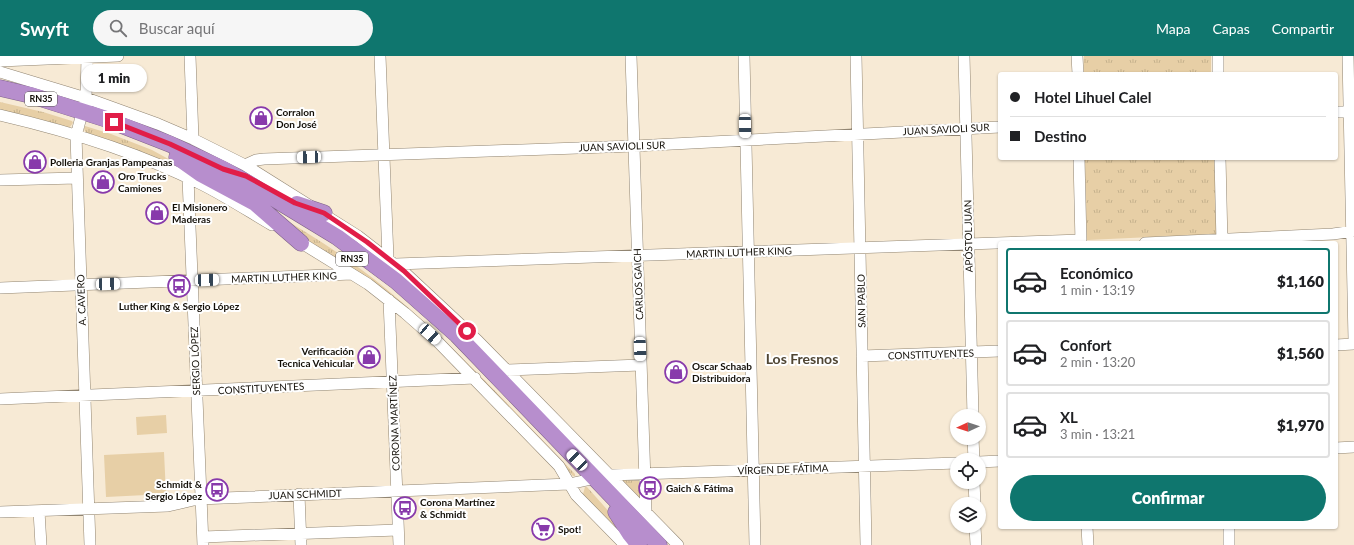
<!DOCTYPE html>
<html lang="es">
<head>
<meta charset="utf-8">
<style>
	body { margin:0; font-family:Lato,sans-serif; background:#f6f6f6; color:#202124; height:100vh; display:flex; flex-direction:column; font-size:15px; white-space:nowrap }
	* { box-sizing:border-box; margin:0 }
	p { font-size:13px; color:#757577 }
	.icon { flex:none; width:22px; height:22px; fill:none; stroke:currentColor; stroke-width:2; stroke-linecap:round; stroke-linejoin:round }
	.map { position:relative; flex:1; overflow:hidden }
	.drawer { position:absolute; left:998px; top:185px; width:340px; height:288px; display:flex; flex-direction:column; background:#fff; border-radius:4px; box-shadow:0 1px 3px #0004 }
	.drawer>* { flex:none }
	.hud { position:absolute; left:998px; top:16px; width:340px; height:88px; border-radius:4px; box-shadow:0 1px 3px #0004; display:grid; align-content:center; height:88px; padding:0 12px; background:#fff }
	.needle { width:26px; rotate:267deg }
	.fabs { position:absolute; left:950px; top:353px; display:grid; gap:8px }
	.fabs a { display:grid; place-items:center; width:36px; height:36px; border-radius:50%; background:#fff; box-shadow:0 1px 3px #0004; font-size:20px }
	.end { position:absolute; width:18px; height:18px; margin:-9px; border:5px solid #e11d48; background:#fff; box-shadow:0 0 0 2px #fff }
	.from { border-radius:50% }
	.bubble { position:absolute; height:28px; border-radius:14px; background:#fff; box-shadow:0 1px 3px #0004; font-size:13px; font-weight:800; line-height:28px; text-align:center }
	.car { position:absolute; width:12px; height:24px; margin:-12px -6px; border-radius:5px; box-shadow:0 0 3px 1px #0007; background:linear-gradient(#fff 24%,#345 0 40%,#fff 0 76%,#345 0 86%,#fff 0) }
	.hud b { display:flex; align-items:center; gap:14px; height:38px; font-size:15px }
	.hud b+b { border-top:1px solid #e0e0e0 }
	.hud i { width:10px; height:10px; background:#202124 }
	ul { padding:7px 0 0; list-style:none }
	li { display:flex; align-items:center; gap:12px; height:66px; margin:0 8px 6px; padding:0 4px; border:2px solid #e0e0e0; border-radius:4px }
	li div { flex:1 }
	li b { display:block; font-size:15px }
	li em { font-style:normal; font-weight:800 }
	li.on { border-color:#0f766e }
	li>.icon { width:36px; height:36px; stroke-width:1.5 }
	.button { display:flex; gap:8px; margin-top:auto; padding:8px 12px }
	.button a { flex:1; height:46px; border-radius:24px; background:#0f766e; color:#fff; font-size:16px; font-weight:800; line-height:46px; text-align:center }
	header { display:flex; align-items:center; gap:24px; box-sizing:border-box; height:56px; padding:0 20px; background:#0f766e; color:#fff }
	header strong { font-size:19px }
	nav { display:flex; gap:22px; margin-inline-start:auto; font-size:14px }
	.search { width:280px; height:36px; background:#f6f6f6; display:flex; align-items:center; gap:10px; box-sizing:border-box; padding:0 14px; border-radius:22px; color:#757577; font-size:15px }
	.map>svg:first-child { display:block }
</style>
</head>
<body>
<header>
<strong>Swyft</strong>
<div class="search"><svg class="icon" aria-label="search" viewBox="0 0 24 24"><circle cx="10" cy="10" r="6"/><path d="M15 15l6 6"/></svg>Buscar aquí</div>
<nav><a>Mapa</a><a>Capas</a><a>Compartir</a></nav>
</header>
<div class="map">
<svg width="1354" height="489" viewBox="0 0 1354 489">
	<defs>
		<pattern id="grass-tufts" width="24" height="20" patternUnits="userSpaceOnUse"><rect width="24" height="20" fill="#e7cfa6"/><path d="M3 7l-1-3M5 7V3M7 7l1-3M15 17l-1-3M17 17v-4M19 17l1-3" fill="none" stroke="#c5b18d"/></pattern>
	</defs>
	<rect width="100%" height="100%" fill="#f7ead5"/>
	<!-- grass -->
	<path fill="url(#grass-tufts)" d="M1084 0H1211V18H1084Z
		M0 46 43 56 72 65 73 67 69 72 0 56Z
		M85 70 111 78 152 94 205 123 86 77 84 73Z
		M1085 102H1215L1217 178 1087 184Z
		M270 154C309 178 349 202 385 232 453 288 513 354 575 418V420H573L464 306 307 187Z
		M623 424 640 425 641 444 622 425Z
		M585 431H587L612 459 630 489 583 441V438Z"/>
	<!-- garden -->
	<path fill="#e7cfa6" d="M166 359 167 377 137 379 136 361Z
		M164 396 166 438 106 441 104 399Z"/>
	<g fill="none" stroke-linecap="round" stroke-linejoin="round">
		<!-- minor casing -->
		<g stroke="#918572" stroke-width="12">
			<path id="minor" d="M190 0 193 83
				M380 0 388 202
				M631 0 646 456
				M744 0 755 489
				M856 0 866 489
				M964 0 973 360
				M1077 0 1078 18
				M1218 0V18
				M1348 0 1354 284
				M87 1 86 42 76 80 90 489
				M0 5 118 0
				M0 16 86 42 158 68 193 83 245 109 358 180 403 215 478 285 678 489
				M1336 56H1354
				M0 59C69 75 138 96 201 128 225 140 248 155 272 169
				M1079 102 1081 187
				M1220 102 1222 187
				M245 109 256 104 264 103 634 90 1000 71
				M188 122 203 489
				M0 124 77 122
				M295 183 368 228 405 257 438 286 559 410 576 439 625 489
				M1145 187 1333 178 1354 175
				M396 208 1081 184
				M0 232 352 218
				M389 244 399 489
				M1336 289 1354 288
				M862 300 1000 295
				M506 314 641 309
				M0 343 475 322
				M973 382 974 404
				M1336 392 1354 391
				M979 406 1000 405
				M974 426 975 448
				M299 438 301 489
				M39 455 41 489
				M0 456 168 450 198 443 569 428 610 419 957 407
				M975 470 976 489
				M1087 471 1088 489
				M1229 471V489
				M203 481 398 474"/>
		</g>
		<!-- highway casing -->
		<g stroke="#7e6288" stroke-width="17">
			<path id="highway" d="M0 32 30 39 106 63 170 88 223 113 250 128 337 181 396 225 457 279 659 489
				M177 101 201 118 255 147 301 187
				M297 148 324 157
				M616 456 630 478 639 489"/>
		</g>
		<!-- minor -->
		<use href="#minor" stroke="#fff" stroke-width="11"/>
		<!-- highway -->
		<use href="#highway" stroke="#b78ecd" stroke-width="16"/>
	</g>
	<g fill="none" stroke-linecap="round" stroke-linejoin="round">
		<!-- route -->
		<path stroke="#e11d48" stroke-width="5" d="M114 66 170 88 223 113 246 120 295 147 324 157 367 186 404 215 467 275"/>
	</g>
	<!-- icons -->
	<defs>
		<g id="shop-ring" transform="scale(1.15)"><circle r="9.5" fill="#fff" stroke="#883aab" stroke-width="1.5"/><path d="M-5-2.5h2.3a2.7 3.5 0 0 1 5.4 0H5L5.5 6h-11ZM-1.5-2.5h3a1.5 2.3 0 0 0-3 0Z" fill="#883aab"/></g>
		<g id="bus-ring" transform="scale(1.15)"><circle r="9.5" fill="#fff" stroke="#883aab" stroke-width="1.5"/><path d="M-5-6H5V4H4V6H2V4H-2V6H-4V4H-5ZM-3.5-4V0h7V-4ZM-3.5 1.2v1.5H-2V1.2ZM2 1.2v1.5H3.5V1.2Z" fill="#883aab"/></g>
		<g id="supermarket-ring" transform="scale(1.15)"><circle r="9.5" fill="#fff" stroke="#883aab" stroke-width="1.5"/><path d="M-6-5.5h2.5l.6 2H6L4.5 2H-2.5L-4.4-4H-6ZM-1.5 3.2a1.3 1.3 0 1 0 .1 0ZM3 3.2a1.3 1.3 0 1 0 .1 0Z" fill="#883aab"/></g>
	</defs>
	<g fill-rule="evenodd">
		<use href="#shop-ring" x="261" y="62"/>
		<use href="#shop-ring" x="35" y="106"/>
		<use href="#shop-ring" x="103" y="126"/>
		<use href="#shop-ring" x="157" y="157"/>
		<use href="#bus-ring" x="179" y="230"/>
		<use href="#shop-ring" x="369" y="301"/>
		<use href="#shop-ring" x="676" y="316"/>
		<use href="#bus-ring" x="650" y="432"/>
		<use href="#bus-ring" x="217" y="434"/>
		<use href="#bus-ring" x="405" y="452"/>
		<use href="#supermarket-ring" x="543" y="473"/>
	</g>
	<g text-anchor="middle" stroke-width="4" stroke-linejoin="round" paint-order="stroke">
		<!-- shield labels -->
		<g fill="#fff" stroke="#5a5752" stroke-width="1">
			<rect x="25" y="36" width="32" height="14" rx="3"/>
			<rect x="336" y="196" width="32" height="14" rx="3"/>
		</g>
		<g font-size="9" font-weight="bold" fill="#130f08">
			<text x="41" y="46">RN35</text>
			<text x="352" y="206">RN35</text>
		</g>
		<!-- poi labels -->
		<g font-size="10" font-weight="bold" fill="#130f08" stroke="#fff" text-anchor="start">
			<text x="276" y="60">Corralon<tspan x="276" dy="12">Don José</tspan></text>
			<text x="50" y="110">Polleria Granjas Pampeanas</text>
			<text x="118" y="124">Oro Trucks<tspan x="118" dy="12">Camiones</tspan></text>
			<text x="172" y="155">El Misionero<tspan x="172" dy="12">Maderas</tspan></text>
			<text x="179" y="254" text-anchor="middle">Luther King &amp; Sergio López</text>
			<text x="354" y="299" text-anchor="end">Verificación<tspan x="354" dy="12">Tecnica Vehicular</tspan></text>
			<text x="692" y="314">Oscar Schaab<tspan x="692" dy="12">Distribuidora</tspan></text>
			<text x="202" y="432" text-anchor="end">Schmidt &amp;<tspan x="202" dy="12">Sergio López</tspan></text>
			<text x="666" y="436">Gaich &amp; Fátima</text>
			<text x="420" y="450">Corona Martínez<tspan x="420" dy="12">&amp; Schmidt</tspan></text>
			<text x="558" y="477">Spot!</text>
		</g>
		<!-- street labels -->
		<g font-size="10" fill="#130f08" stroke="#fff">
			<text transform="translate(946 73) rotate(-3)" y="4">JUAN SAVIOLI SUR</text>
			<text transform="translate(622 90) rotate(-2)" y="4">JUAN SAVIOLI SUR</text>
			<text transform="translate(968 180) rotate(-91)" y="4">APÓSTOL JUAN</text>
			<text transform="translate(739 196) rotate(-2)" y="4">MARTIN LUTHER KING</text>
			<text transform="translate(284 221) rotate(-2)" y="4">MARTIN LUTHER KING</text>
			<text transform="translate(638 228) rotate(-92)" y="4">CARLOS GAICH</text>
			<text transform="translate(81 244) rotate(-92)" y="4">A. CAVERO</text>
			<text transform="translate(861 245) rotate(-91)" y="4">SAN PABLO</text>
			<text transform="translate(931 298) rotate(-2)" y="4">CONSTITUYENTES</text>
			<text transform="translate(195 305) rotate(-92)" y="4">SERGIO LÓPEZ</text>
			<text transform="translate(261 332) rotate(-3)" y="4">CONSTITUYENTES</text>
			<text transform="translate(394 367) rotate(-92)" y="4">CORONA MARTÍNEZ</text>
			<text transform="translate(783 413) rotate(-2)" y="4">VÍRGEN DE FÁTIMA</text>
			<text transform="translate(305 438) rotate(-2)" y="4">JUAN SCHMIDT</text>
		</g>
		<!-- district labels -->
		<g font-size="14" font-weight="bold" fill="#4f4533" stroke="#fff">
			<text x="802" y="308">Los Fresnos</text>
		</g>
	</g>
</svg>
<div class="fabs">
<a><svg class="needle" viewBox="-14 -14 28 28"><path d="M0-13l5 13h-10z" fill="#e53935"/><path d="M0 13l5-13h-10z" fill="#757577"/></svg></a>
<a><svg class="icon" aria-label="locate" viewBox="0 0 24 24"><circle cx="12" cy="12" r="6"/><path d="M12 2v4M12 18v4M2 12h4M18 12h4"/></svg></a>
<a><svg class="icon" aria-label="layers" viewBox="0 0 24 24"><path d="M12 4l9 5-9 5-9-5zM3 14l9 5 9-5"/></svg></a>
</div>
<i class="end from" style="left:467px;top:275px"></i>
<i class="end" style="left:114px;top:66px"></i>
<div class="bubble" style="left:81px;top:8px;width:66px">1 min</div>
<i class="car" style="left:745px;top:70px;rotate:179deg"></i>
<i class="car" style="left:309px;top:101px;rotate:268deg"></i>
<i class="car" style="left:207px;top:224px;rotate:88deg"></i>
<i class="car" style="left:108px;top:228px;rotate:88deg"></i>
<i class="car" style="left:430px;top:278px;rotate:132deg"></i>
<i class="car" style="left:640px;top:293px;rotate:178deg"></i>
<i class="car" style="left:577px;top:404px;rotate:316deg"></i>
<div class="hud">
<b><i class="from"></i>Hotel Lihuel Calel</b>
<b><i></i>Destino</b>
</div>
<section class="drawer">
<ul>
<li class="on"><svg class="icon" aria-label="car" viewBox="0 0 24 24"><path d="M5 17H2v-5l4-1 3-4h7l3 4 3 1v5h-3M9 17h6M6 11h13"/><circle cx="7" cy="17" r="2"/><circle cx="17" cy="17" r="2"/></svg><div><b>Económico</b><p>1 min · 13:19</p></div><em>$1,160</em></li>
<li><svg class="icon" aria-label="car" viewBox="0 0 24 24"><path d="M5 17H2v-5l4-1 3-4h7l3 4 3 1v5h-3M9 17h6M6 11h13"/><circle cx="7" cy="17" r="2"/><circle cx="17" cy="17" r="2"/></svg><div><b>Confort</b><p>2 min · 13:20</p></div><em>$1,560</em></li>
<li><svg class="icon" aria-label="car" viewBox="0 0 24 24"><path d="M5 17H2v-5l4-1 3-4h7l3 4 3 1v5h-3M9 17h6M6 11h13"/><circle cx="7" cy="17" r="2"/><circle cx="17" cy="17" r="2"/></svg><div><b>XL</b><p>3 min · 13:21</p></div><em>$1,970</em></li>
</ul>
<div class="button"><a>Confirmar</a></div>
</section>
</div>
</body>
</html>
